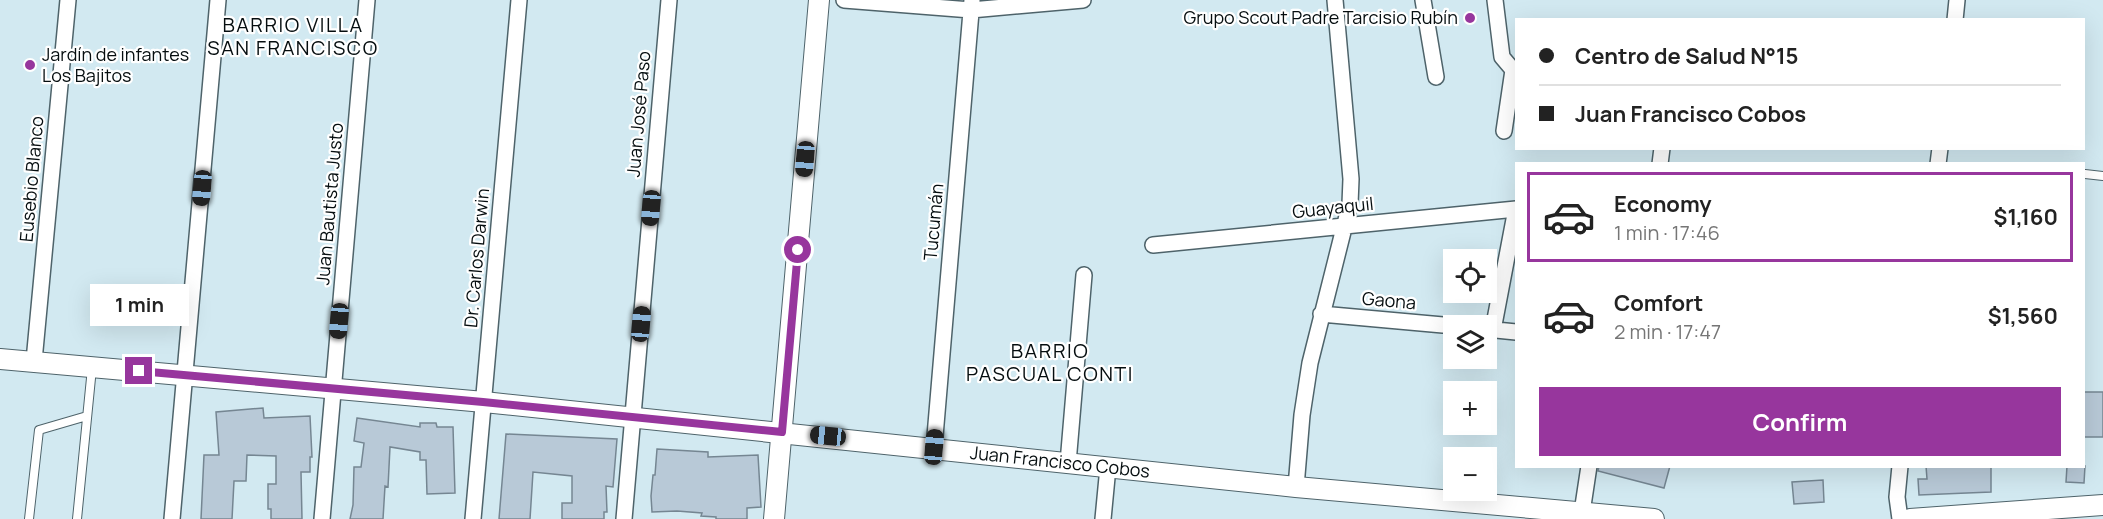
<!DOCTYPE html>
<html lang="en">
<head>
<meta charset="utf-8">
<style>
	body { margin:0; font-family:Manrope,sans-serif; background:#f2f2f2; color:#222; height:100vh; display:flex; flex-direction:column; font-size:22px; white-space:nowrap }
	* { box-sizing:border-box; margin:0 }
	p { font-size:20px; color:#767676 }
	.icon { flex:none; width:33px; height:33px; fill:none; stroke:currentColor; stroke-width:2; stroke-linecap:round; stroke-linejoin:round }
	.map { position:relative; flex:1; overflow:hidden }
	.sheet { position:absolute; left:1515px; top:162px; width:570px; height:306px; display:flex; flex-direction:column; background:#fff; border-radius:0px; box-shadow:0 6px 24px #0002 }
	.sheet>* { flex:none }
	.guide { position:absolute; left:1515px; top:18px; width:570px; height:132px; border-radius:0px; box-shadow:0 6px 24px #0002; display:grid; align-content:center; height:132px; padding:0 24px; background:#fff }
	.tools { position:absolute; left:1443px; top:249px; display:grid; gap:12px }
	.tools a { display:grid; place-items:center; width:54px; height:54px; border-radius:0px; background:#fff; box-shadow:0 6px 24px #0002; font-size:30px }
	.end { position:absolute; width:27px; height:27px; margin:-14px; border:8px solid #97369d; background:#fff; box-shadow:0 0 0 3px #fff }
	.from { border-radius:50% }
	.bubble { position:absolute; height:42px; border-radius:0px; background:#fff; box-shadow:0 6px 24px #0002; font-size:20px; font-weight:700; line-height:42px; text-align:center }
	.car { position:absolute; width:18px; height:36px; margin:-18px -9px; border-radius:8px; box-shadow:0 0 4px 2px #0007; background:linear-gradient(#222 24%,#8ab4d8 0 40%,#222 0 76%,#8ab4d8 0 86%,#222 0) }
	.guide b { display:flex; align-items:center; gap:21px; height:57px; font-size:22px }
	.guide b+b { border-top:2px solid #e0e0e0 }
	.guide i { width:15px; height:15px; background:#222 }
	ul { padding:10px 0 0; list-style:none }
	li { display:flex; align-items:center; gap:18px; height:90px; margin:0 12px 9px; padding:0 12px; border:3px solid transparent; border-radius:0px }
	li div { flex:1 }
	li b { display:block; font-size:22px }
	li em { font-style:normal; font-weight:700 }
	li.active { border-color:#97369d }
	li>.icon { width:54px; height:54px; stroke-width:1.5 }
	.primary-button { display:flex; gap:12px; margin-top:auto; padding:12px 24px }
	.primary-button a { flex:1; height:69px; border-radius:0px; background:#97369d; color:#fff; font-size:24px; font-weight:700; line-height:69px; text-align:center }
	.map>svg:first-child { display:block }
</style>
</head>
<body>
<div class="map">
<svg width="2103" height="519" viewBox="0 0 2103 519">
	<rect width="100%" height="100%" fill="#d2e9f1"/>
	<!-- building -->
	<path fill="#b8c9d7" stroke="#758692" stroke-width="1.5" d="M2084 392H2103V437H2084Z
		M263 408 264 418 310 416 312 457H310V472H301L302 519H271V509H268V484H276V456L247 455 246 481H234L232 519H201L204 455H219L216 412Z
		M357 418 420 427V423H436L437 427H453L455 493 427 494 426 460H420V452L390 447 388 487 385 486 383 519H350L353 505 354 467H361L364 443 354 441Z
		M506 434 617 439 613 487 606 486 607 512H604V519H562V503H572V476L533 472 530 519H499Z
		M657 449 708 452V457L758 455 761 507 747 508V519H716V517L701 516 702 513 677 511 652 512 651 496 653 475H655Z
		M1599 466H1670L1664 488 1598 471Z
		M1926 466H1991V492L1919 495 1918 479H1927Z
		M2067 466H2085L2084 483 2066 482Z
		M1823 480 1824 502 1794 504 1792 482Z"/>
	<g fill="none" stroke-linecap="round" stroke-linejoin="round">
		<!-- service casing -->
		<g stroke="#4e636a" stroke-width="10">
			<path id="service" d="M2085 174 2103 176
				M29 519 39 430 87 416
				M77 519 92 368"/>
		</g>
		<!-- minor casing -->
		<g stroke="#4e636a" stroke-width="18">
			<path id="minor" d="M844 0 971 10 1083 0
				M1423 0 1436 77
				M1495 0 1502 57 1513 70 1504 131
				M1955 20 1957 0
				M1660 164 1662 148
				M1938 164 1940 148
				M1153 245 1516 209
				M1321 314 1454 326
				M1486 329 1516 332
				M1493 330 1516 209
				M34 361 68 0
				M934 448 972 0
				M1068 463 1084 275
				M1296 487 1302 415 1310 363 1350 204 1351 179 1335 0
				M172 519 218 0
				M322 519 367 0
				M473 519 519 0
				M624 519 669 0
				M1103 519 1108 467
				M1581 519 1589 466
				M1900 519 1897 497 1900 466"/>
		</g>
		<!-- tertiary casing -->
		<g stroke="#4e636a" stroke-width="22">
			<g id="tertiary">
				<path id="s1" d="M0 359 484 402 1296 487 1654 519"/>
				<path d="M774 519 819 0"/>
				<path d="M1910 519 2103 505"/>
			</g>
		</g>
		<!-- service -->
		<use href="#service" stroke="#fff" stroke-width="8"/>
		<!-- minor -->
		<use href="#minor" stroke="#fff" stroke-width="15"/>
		<!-- tertiary -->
		<use href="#tertiary" stroke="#fff" stroke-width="20"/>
	</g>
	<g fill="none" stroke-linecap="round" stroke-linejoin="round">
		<!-- route -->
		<path stroke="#97369d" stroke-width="8" d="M139 371 483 402 782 432 798 250"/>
	</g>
	<!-- markers -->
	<g fill="#97369d" stroke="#fff" stroke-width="2">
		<circle cx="1470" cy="18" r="6"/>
		<circle cx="30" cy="65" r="6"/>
	</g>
	<g text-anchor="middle" stroke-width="4.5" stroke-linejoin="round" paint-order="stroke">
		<!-- poi labels -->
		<g font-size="18" fill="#050d0f" stroke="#fff" text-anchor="end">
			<text x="1458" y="24">Grupo Scout Padre Tarcisio Rubín</text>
			<text x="42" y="61" text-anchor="start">Jardín de infantes<tspan x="42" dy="21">Los Bajitos</tspan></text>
		</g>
		<!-- street labels -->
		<g font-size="18" fill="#050d0f" stroke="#fff">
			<text transform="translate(639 114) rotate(-85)" y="6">Juan José Paso</text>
			<text transform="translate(32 179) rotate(-85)" y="6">Eusebio Blanco</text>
			<text transform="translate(330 204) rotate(-85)" y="6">Juan Bautista Justo</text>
			<text transform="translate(1333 208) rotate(-6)" y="6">Guayaquil</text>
			<text transform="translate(934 222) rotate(-85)" y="6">Tucumán</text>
			<text transform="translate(477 258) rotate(-85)" y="6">Dr. Carlos Darwin</text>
			<text transform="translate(1389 301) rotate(5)" y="6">Gaona</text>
			<text dy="6" stroke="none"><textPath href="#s1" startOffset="1065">Juan Francisco Cobos</textPath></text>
		</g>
		<!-- neighbourhood labels -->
		<g font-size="20" letter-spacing="1.5" fill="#050d0f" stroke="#fff">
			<text x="293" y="32">BARRIO VILLA<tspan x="293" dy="23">SAN FRANCISCO</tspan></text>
			<text x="1050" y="358">BARRIO<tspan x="1050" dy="23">PASCUAL CONTI</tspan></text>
		</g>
	</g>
</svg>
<div class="tools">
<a><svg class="icon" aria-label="locate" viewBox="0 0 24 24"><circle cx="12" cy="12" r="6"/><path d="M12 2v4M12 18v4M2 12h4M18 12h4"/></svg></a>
<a><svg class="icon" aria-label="layers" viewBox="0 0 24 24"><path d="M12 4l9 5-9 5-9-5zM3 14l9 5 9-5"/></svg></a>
<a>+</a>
<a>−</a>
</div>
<i class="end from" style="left:798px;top:250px"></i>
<i class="end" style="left:139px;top:371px"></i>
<div class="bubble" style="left:90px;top:284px;width:99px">1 min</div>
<i class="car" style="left:805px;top:159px;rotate:185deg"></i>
<i class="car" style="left:202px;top:188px;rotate:185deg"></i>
<i class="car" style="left:651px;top:208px;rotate:185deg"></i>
<i class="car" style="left:339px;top:321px;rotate:185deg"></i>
<i class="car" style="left:641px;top:324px;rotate:5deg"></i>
<i class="car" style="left:828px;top:436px;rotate:276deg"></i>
<i class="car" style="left:934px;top:447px;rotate:5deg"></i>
<div class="guide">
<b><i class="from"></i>Centro de Salud N°15</b>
<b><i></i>Juan Francisco Cobos</b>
</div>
<section class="sheet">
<ul>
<li class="active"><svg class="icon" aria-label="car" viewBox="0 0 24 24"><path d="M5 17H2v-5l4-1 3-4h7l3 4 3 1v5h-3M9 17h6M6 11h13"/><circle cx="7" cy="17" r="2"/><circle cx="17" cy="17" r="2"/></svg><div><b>Economy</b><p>1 min · 17:46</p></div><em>$1,160</em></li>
<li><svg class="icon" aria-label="car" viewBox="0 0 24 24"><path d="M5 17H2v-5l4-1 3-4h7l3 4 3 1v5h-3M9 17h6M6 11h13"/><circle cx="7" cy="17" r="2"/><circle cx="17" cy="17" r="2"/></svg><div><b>Comfort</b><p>2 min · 17:47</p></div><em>$1,560</em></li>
</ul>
<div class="primary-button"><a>Confirm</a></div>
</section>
</div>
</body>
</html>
